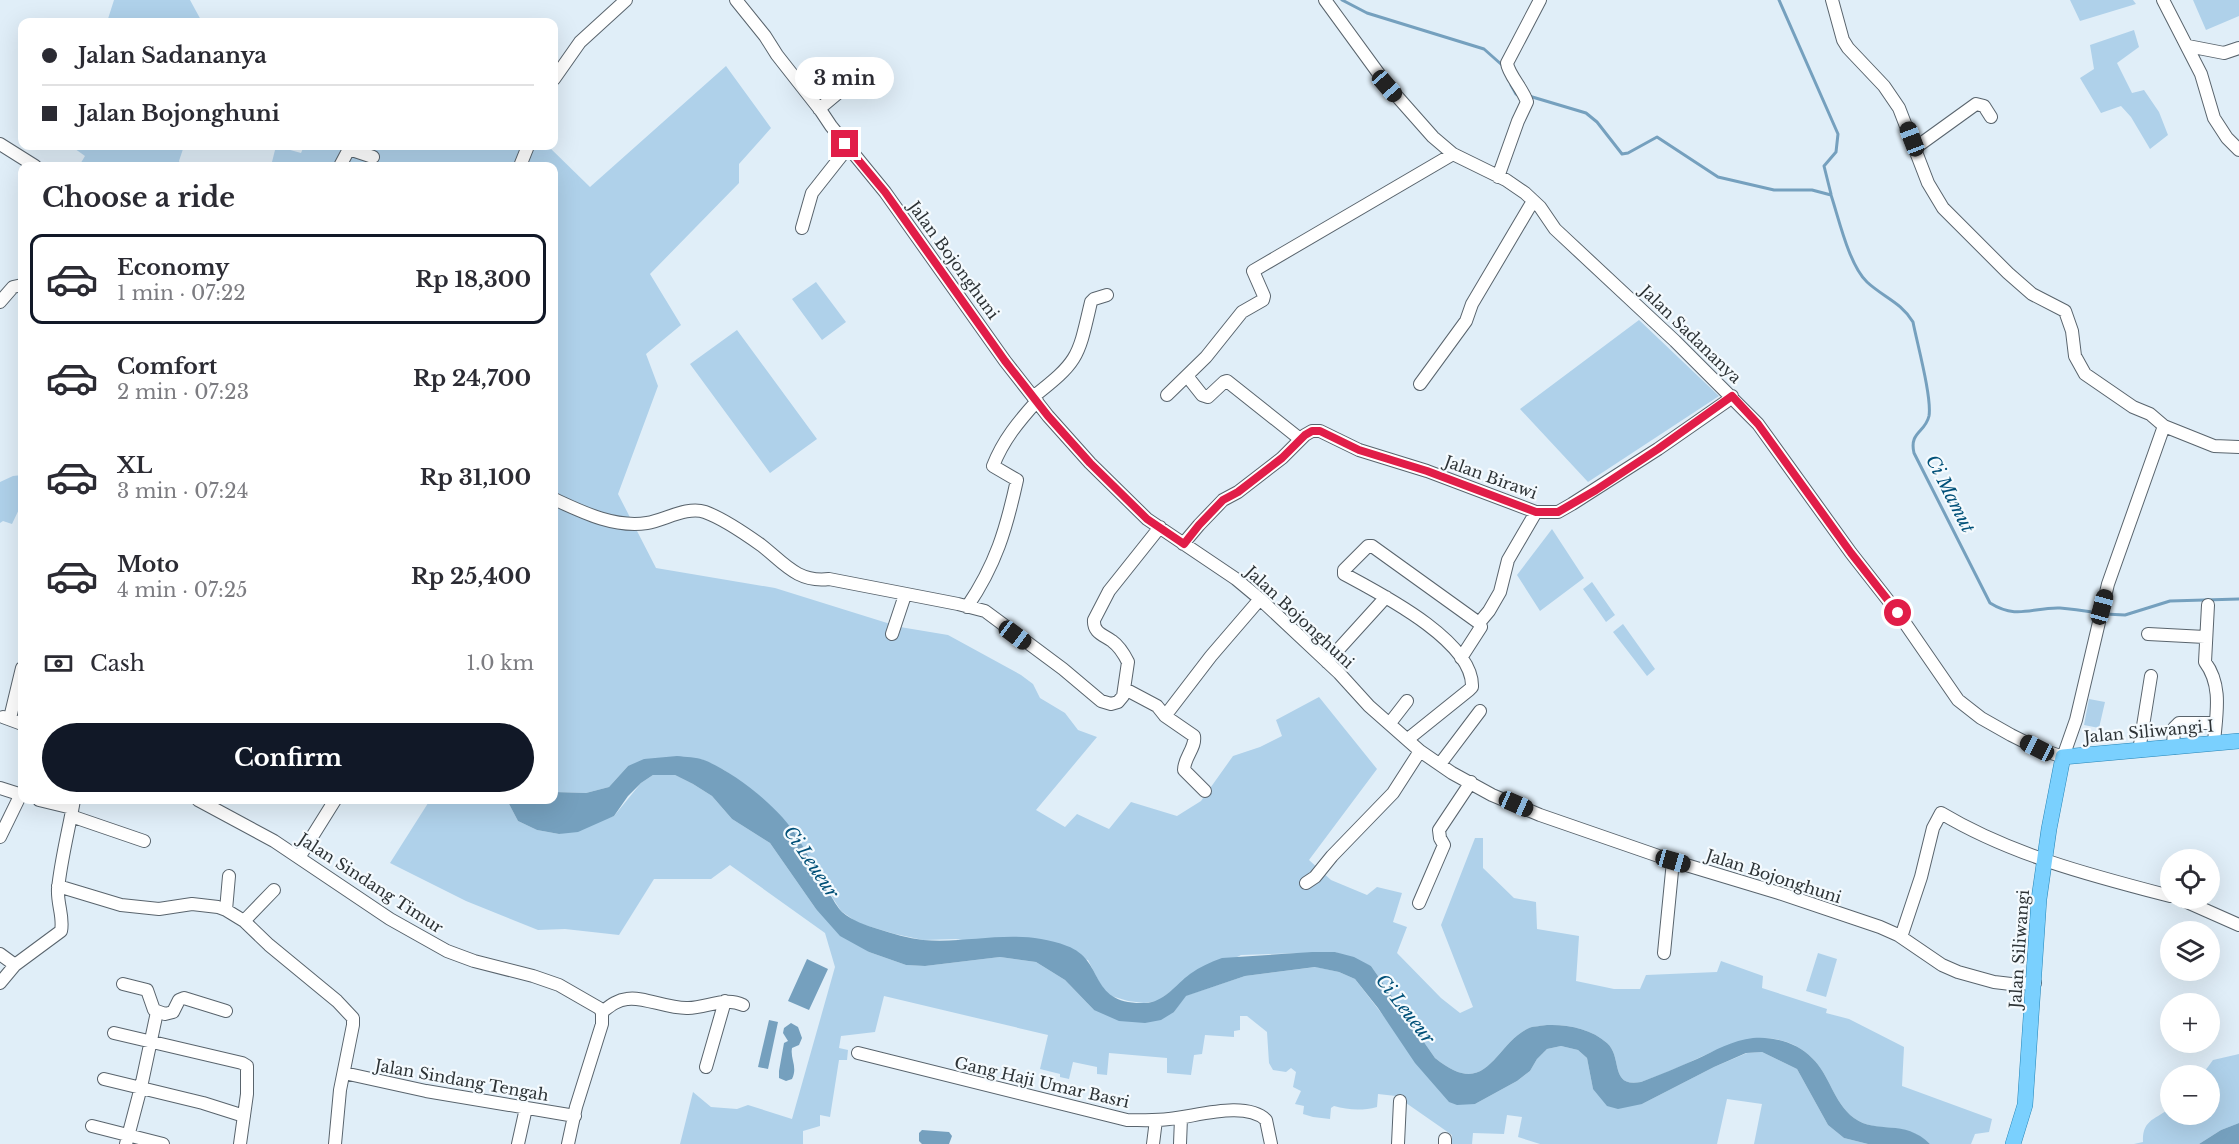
<!DOCTYPE html>
<html lang="en">
<head>
<meta charset="utf-8">
<style>
	body { margin:0; font-family:"Libre Baskerville",serif; background:#f7f7f7; color:#2b2b33; height:100vh; display:flex; flex-direction:column; font-size:22px; white-space:nowrap }
	* { box-sizing:border-box; margin:0 }
	p { font-size:20px; color:#7c7c81 }
	.icon { flex:none; width:33px; height:33px; fill:none; stroke:currentColor; stroke-width:2; stroke-linecap:round; stroke-linejoin:round }
	.map { position:relative; flex:1; overflow:hidden }
	.drawer { position:absolute; left:18px; top:162px; width:540px; height:642px; display:flex; flex-direction:column; background:#fff; border-radius:12px; box-shadow:0 6px 24px #0002 }
	.drawer>* { flex:none }
	.hud { position:absolute; left:18px; top:18px; width:540px; height:132px; border-radius:12px; box-shadow:0 6px 24px #0002; display:grid; align-content:center; height:132px; padding:0 24px; background:#fff }
	.tools { position:absolute; left:2160px; top:849px; display:grid; gap:12px }
	.tools a { display:grid; place-items:center; width:60px; height:60px; border-radius:50%; background:#fff; box-shadow:0 6px 24px #0002; font-size:30px }
	.end { position:absolute; width:27px; height:27px; margin:-14px; border:8px solid #e11d48; background:#fff; box-shadow:0 0 0 3px #fff }
	.from { border-radius:50% }
	.bubble { position:absolute; height:42px; border-radius:21px; background:#fff; box-shadow:0 6px 24px #0002; font-size:20px; font-weight:700; line-height:42px; text-align:center }
	.car { position:absolute; width:18px; height:36px; margin:-18px -9px; border-radius:8px; box-shadow:0 0 4px 2px #0007; background:linear-gradient(#222 24%,#8ab4d8 0 40%,#222 0 76%,#8ab4d8 0 86%,#222 0) }
	.hud b { display:flex; align-items:center; gap:21px; height:57px; font-size:22px }
	.hud b+b { border-top:2px solid #e1e1e2 }
	.hud i { width:15px; height:15px; background:#2b2b33 }
	ul { padding:0; list-style:none }
	li { display:flex; align-items:center; gap:18px; height:90px; margin:0 12px 9px; padding:0 12px; border:3px solid transparent; border-radius:12px }
	li div { flex:1 }
	li b { display:block; font-size:22px }
	li em { font-style:normal; font-weight:700 }
	li.current { border-color:#111827 }
	li>.icon { width:54px; height:54px; stroke-width:1.5 }
	h2 { padding:0 24px; font-size:27px; line-height:72px }
	.pay { display:flex; align-items:center; gap:15px; height:66px; padding:0 24px; font-size:22px }
	.pay p { margin-inline-start:auto }
	.cta { display:flex; gap:12px; margin-top:auto; padding:12px 24px }
	.cta a { flex:1; height:69px; border-radius:36px; background:#111827; color:#fff; font-size:24px; font-weight:700; line-height:69px; text-align:center }
	.map>svg:first-child { display:block }
</style>
</head>
<body>
<div class="map">
<svg width="2239" height="1144" viewBox="0 0 2239 1144">
	<rect width="100%" height="100%" fill="#e0eef8"/>
	<!-- green -->
	<path fill="#afd1ea" d="M114 0H190L202 22H107Z
		M2070 0H2133L2136 4 2080 21Z
		M2193 0H2239V16L2206 30Z
		M2134 30 2139 47 2117 63 2132 93 2144 90 2159 112 2168 135 2150 149 2131 117 2121 106 2101 113 2080 78 2094 69 2090 45Z
		M726 66 771 128 739 164V183L650 274 681 325 646 354 658 386 618 494 656 568 775 588 900 627 948 635 1021 675 1033 684 1040 698 1065 713 1078 730 1097 737 1036 810 1065 827 1077 814 1109 829 1131 802 1177 816 1201 801 1233 756 1260 747 1282 736 1276 720 1319 697 1377 769 1309 860 1331 880 1367 895 1377 887 1402 893 1393 922 1407 927 1397 953 1441 998 1460 1013 1473 1007 1441 925 1475 838H1483V868L1514 898 1536 902 1537 929 1579 936 1576 981 1614 989H1640L1646 975 1717 972 1721 961 1763 976 1762 988 1827 1009 1826 1013 1849 1019 1904 1047 1902 1086 1992 1119 1989 1132 1975 1134 1971 1144H1930C1903 1119 1877 1135 1854 1118 1833 1102 1830 1075 1812 1058 1775 1021 1727 1045 1688 1063 1673 1070 1657 1076 1641 1082 1609 1088 1623 1057 1607 1043 1592 1029 1567 1024 1547 1025 1542 1026 1534 1026 1529 1028 1493 1045 1488 1101 1435 1058L1371 966 1335 952 1241 955 1171 991 1158 1001 1144 1003 1128 1001 1108 995 1099 982 1088 960 956 939 923 940 895 934 858 923 841 911 813 867 797 836 756 793 724 770 701 759 628 766 609 787 586 793 554 792V166H271L276 146 301 153 304 146H548L590 187Z
		M71 146H184L179 161 181 166H79L85 156Z
		M816 282 846 322 822 340 792 299Z
		M1639 320 1719 396 1588 482 1520 409Z
		M737 330 817 439 770 473 690 364Z
		M22 475V503L12 524 3 521 0 523V482L13 476Z
		M1552 529 1584 578 1540 611 1517 575Z
		M1592 582 1615 615 1606 622 1583 589Z
		M1623 624 1655 669 1647 676 1613 632Z
		M2089 699 2105 702 2099 728 2084 725Z
		M653 775H675L693 784 712 796 732 819 770 843 816 909 869 952 906 965 925 966 1000 957 1036 962 1065 980 1094 1010 1174 1012 1185 996 1245 976 1316 967 1339 972 1355 979 1449 1101 1475 1104 1517 1081 1530 1071 1537 1059 1547 1049 1561 1046 1578 1050 1587 1058 1593 1089 1642 1104 1714 1067 1747 1053 1762 1052 1797 1069 1828 1125 1844 1138 1868 1144H1754L1762 1104 1727 1099 1717 1144H1540L1518 1137 1522 1117 1507 1115 1504 1134 1473 1133 1472 1144H1452V1135L1396 1096 1378 1094 1377 1107C1362 1111 1348 1110 1334 1106L1331 1108 1330 1119 1313 1117 1303 1114 1304 1106 1295 1104 1301 1091 1293 1087 1296 1072 1291 1068 1286 1072 1273 1070 1269 1063 1267 1032 1247 1016H1240V1030L1234 1031V1037L1205 1035 1202 1054 1194 1055 1191 1075 1167 1073V1058L1109 1053 1107 1075 1097 1074V1067L1073 1062 1069 1079 1060 1077V1074L1040 1069 1048 1035 884 996 875 1032 841 1036 839 1048 848 1050 847 1060H839L830 1117 820 1115V1126L803 1131V1144H680L693 1092 711 1107 737 1109 748 1105 792 1119 835 967 825 933 730 865 711 879H654L619 935 565 929 538 930 466 901 390 863 430 800H507L518 821 537 830 559 834 614 816 641 783Z
		M1818 953 1837 959 1826 997 1806 991Z
		M2239 1054V1123L2221 1130 2199 1144H2134L2143 1142C2142 1119 2157 1119 2170 1108V1114H2210V1076L2202 1075 2213 1060Z"/>
	<!-- water -->
	<path fill="#75a0be" d="M677 756C686 757 696 757 704 760 736 773 780 808 798 838 809 856 818 875 829 893 833 899 837 907 842 912 853 921 865 925 878 929 893 934 908 938 923 940 973 944 1017 927 1067 946 1106 960 1087 1005 1145 1003 1165 1002 1175 985 1190 974 1200 967 1210 962 1222 958L1312 952H1335L1354 957 1371 966 1435 1058C1488 1101 1493 1045 1529 1028 1534 1026 1542 1026 1547 1025 1567 1024 1592 1029 1607 1043 1623 1057 1609 1088 1641 1082 1660 1075 1678 1067 1697 1059 1714 1051 1733 1040 1753 1038 1773 1036 1798 1043 1812 1058 1830 1075 1833 1102 1854 1118 1877 1135 1904 1118 1930 1144H1868L1844 1138 1828 1125 1797 1069 1762 1052 1746 1053 1714 1067 1642 1104 1618 1109 1607 1106 1593 1089 1587 1058 1578 1050 1561 1046 1547 1049 1537 1059 1530 1071 1517 1081 1475 1104 1457 1105 1449 1102 1415 1063 1378 1008 1355 979 1339 972 1315 967 1245 976 1186 996 1174 1012 1161 1020 1145 1023 1119 1021 1094 1010 1065 980 1036 962 1000 957 925 966 906 965 869 952 840 936 816 909 770 843 732 819 712 796 693 784 675 775H653L641 783 628 796 614 816 578 832 559 834 537 830 518 821 507 800H554V792L586 793 609 787 628 766 644 759Z
		M807 959 828 969 809 1010 788 1001Z
		M769 1020 778 1022 768 1069 758 1067Z
		M791 1023 798 1027 802 1038 799 1045 792 1048C790 1059 798 1067 792 1079L786 1081 779 1078V1071L784 1043 788 1041 783 1033 784 1028Z
		M2239 1123V1144H2199L2221 1130Z
		M922 1130 949 1132 952 1136 949 1144H922L919 1141V1133Z"/>
	<g fill="none" stroke-linecap="round" stroke-linejoin="round">
		<!-- stream -->
		<path stroke="#75a0be" stroke-width="3" d="M1342 0 1367 13 1484 49 1502 65
			M1779 0 1838 134 1836 152 1824 166 1831 194
			M1511 85 1516 94 1519 96
			M1529 96 1586 113 1597 122 1622 154 1628 153 1657 137 1718 177 1774 190H1812L1831 195C1839 219 1849 265 1867 282 1883 297 1901 302 1913 322 1917 343 1932 397 1929 416 1925 433 1909 432 1914 453L1990 603C2017 620 2033 607 2060 608 2073 609 2086 611 2099 613
			M2105 614 2125 615 2170 601 2239 599"/>
		<!-- minor casing -->
		<g stroke="#59646d" stroke-width="14">
			<path id="minor" d="M736 0 765 36 777 55 821 111 831 126 885 192 1005 361 1048 416 1090 463 1147 519 1236 579 1260 599 1339 673 1369 706 1420 751 1452 773 1492 795 1540 815 1673 861 1779 893 1880 927 1898 935 1942 965 1958 972 1994 982 2011 984 2035 983
				M1325 0 1387 85 1433 137 1453 154 1506 180 1525 193 1540 207 1555 229 1675 341 1758 424 1851 553 1898 613 1958 700 1981 718 2011 735 2037 748 2063 757 2076 720 2108 584 2164 426
				M1832 0 1843 40 1848 48 1884 86 1899 108 1928 183 1943 208 2008 273 2032 294 2065 311 2072 331 2075 356 2085 374 2133 407 2150 414 2164 426 2214 446 2239 447
				M2163 0 2201 74 2214 118 2227 138 2239 150
				M2188 46 2224 53 2239 48
				M554 79 580 42 626 0
				M819 109 868 68
				M0 144 35 166
				M1915 148 1976 104 1984 106 1991 117
				M340 166 349 149 373 157
				M520 166 528 146
				M1498 177 1518 121 1527 102C1523 89 1508 74 1507 63L1540 0
				M802 228 812 193 842 155 845 144
				M0 302 13 287 22 285
				M1187 376 1202 395 1208 397 1224 382 1227 381 1300 439
				M1420 384 1466 321 1472 304 1533 201
				M1167 395 1206 357 1242 312 1263 300 1264 296 1253 271 1453 154
				M1033 397C1079 361 1078 358 1091 302L1094 299 1107 295
				M554 499C582 512 614 528 647 523 665 520 687 506 705 512 722 518 747 535 761 545 783 562 797 583 829 579L958 604 985 611 1063 669 1101 701 1111 704 1118 702 1123 696 1128 662C1124 654 1119 646 1112 641 1104 635 1093 633 1094 620L1109 591 1160 527
				M1183 544 1199 525 1223 500 1238 492 1282 458 1305 435 1312 431H1320L1359 450 1427 471 1536 512H1558L1572 504 1658 449 1727 401 1732 396
				M2208 605 2205 662C2223 686 2216 715 2214 743
				M967 607C996 564 1006 530 1017 480L993 466C1003 440 1019 421 1037 401
				M892 634 905 595
				M2148 634 2205 637
				M1461 658 1481 627 1479 623 1489 611 1500 592 1508 560 1536 512
				M1327 662 1386 597
				M1125 689 1157 706 1165 716 1194 736C1196 748 1184 757 1184 770L1205 791
				M1165 716 1211 656 1260 599
				M3 717 22 724
				M10 718 22 668
				M1390 723 1407 701
				M1408 739 1469 690 1472 687C1474 641 1379 593 1344 574V570L1368 546H1372L1479 623
				M2173 748 2174 728 2179 723H2215
				M2139 751 2151 676
				M1440 764 1480 711
				M0 788 22 795
				M39 800 72 808
				M198 800 274 841 390 919 447 951 474 961 533 976 559 985 599 1008 602 1012V1024L576 1107 568 1144
				M71 816 144 841
				M0 837 21 794
				M300 856 335 800
				M1306 883 1315 877 1332 856 1393 793 1420 751
				M58 886 121 905 159 909 192 904 218 907 226 910 244 921 269 945 337 1001 353 1018V1025L340 1090 335 1144
				M2178 898 2239 925
				M1419 903 1444 845 1440 838 1439 830 1471 782
				M226 910 229 876
				M244 921 274 890
				M1901 937 1921 877 1933 828 1941 813C2011 855 2093 876 2170 896
				M1664 953 1673 861
				M0 954 15 965
				M0 983 15 965 61 931C64 917 57 904 58 889 61 859 69 829 74 800
				M123 984 147 990 154 1010 165 1014 173 1012 179 1000 184 998 226 1011
				M602 1012C610 1006 617 1000 627 999 643 996 668 1009 688 1008 707 1008 725 996 743 1005
				M114 1033 242 1063 247 1066V1094L240 1144
				M858 1053 1127 1120C1141 1120 1155 1121 1169 1119 1195 1117 1245 1100 1266 1120L1271 1144
				M706 1067 725 1001
				M344 1073 426 1091 575 1116
				M104 1079 203 1103 244 1116
				M92 1126 163 1144
				M126 1144 141 1087 157 1012
				M518 1144 526 1108
				M1153 1144 1156 1120
				M1180 1144 1181 1118
				M1398 1144 1400 1101
				M1445 1144V1139"/>
		</g>
		<!-- major casing -->
		<g stroke="#2685b7" stroke-width="16">
			<path id="major" d="M2013 1144 2025 1105 2039 899 2049 829 2063 757 2239 741"/>
		</g>
		<!-- minor -->
		<use href="#minor" stroke="#fff" stroke-width="12"/>
		<!-- major -->
		<use href="#major" stroke="#7ad0fe" stroke-width="15"/>
	</g>
	<g fill="none" stroke-linecap="round" stroke-linejoin="round">
		<!-- route -->
		<path stroke="#e11d48" stroke-width="8" d="M845 144 885 192 1005 361 1048 416 1090 463 1147 519 1184 544 1199 525 1223 500 1238 492 1282 458 1305 435 1312 431H1320L1359 450 1427 471 1536 512H1558L1596 490 1658 449 1732 396 1758 424 1851 553 1898 613"/>
	</g>
	<g text-anchor="middle" stroke-width="4.5" stroke-linejoin="round" paint-order="stroke">
		<!-- street labels -->
		<g font-size="16" fill="#2d3336" stroke="#f4fafe">
			<text transform="translate(954 260) rotate(54)" y="6">Jalan Bojonghuni</text>
			<text transform="translate(1691 334) rotate(44)" y="6">Jalan Sadananya</text>
			<text transform="translate(1491 477) rotate(20)" y="6">Jalan Birawi</text>
			<text transform="translate(1300 617) rotate(43)" y="6">Jalan Bojonghuni</text>
			<text transform="translate(2149 731) rotate(-5)" y="6">Jalan Siliwangi I</text>
			<text transform="translate(1774 876) rotate(18)" y="6">Jalan Bojonghuni</text>
			<text transform="translate(371 883) rotate(33)" y="6">Jalan Sindang Timur</text>
			<text transform="translate(2019 949) rotate(-86)" y="6">Jalan Siliwangi</text>
			<text transform="translate(462 1080) rotate(10)" y="6">Jalan Sindang Tengah</text>
			<text transform="translate(1042 1082) rotate(13)" y="6">Gang Haji Umar Basri</text>
		</g>
		<!-- water labels -->
		<g font-size="18" font-style="italic" fill="#005078" stroke="#f4fafe">
			<text transform="translate(1950 494) rotate(63)" y="6">Ci Mamut</text>
			<text transform="translate(811 862) rotate(56)" y="6">Ci Leueur</text>
			<text transform="translate(1405 1009) rotate(52)" y="6">Ci Leueur</text>
		</g>
	</g>
</svg>
<div class="tools">
<a><svg class="icon" aria-label="locate" viewBox="0 0 24 24"><circle cx="12" cy="12" r="6"/><path d="M12 2v4M12 18v4M2 12h4M18 12h4"/></svg></a>
<a><svg class="icon" aria-label="layers" viewBox="0 0 24 24"><path d="M12 4l9 5-9 5-9-5zM3 14l9 5 9-5"/></svg></a>
<a>+</a>
<a>−</a>
</div>
<i class="end from" style="left:1898px;top:613px"></i>
<i class="end" style="left:845px;top:144px"></i>
<div class="bubble" style="left:795px;top:57px;width:99px">3 min</div>
<i class="car" style="left:1387px;top:86px;rotate:139deg"></i>
<i class="car" style="left:1912px;top:139px;rotate:339deg"></i>
<i class="car" style="left:2102px;top:607px;rotate:15deg"></i>
<i class="car" style="left:1015px;top:635px;rotate:127deg"></i>
<i class="car" style="left:2037px;top:748px;rotate:297deg"></i>
<i class="car" style="left:1516px;top:804px;rotate:114deg"></i>
<i class="car" style="left:1673px;top:861px;rotate:106deg"></i>
<div class="hud">
<b><i class="from"></i>Jalan Sadananya</b>
<b><i></i>Jalan Bojonghuni</b>
</div>
<section class="drawer">
<h2>Choose a ride</h2>
<ul>
<li class="current"><svg class="icon" aria-label="car" viewBox="0 0 24 24"><path d="M5 17H2v-5l4-1 3-4h7l3 4 3 1v5h-3M9 17h6M6 11h13"/><circle cx="7" cy="17" r="2"/><circle cx="17" cy="17" r="2"/></svg><div><b>Economy</b><p>1 min · 07:22</p></div><em>Rp 18,300</em></li>
<li><svg class="icon" aria-label="car" viewBox="0 0 24 24"><path d="M5 17H2v-5l4-1 3-4h7l3 4 3 1v5h-3M9 17h6M6 11h13"/><circle cx="7" cy="17" r="2"/><circle cx="17" cy="17" r="2"/></svg><div><b>Comfort</b><p>2 min · 07:23</p></div><em>Rp 24,700</em></li>
<li><svg class="icon" aria-label="car" viewBox="0 0 24 24"><path d="M5 17H2v-5l4-1 3-4h7l3 4 3 1v5h-3M9 17h6M6 11h13"/><circle cx="7" cy="17" r="2"/><circle cx="17" cy="17" r="2"/></svg><div><b>XL</b><p>3 min · 07:24</p></div><em>Rp 31,100</em></li>
<li><svg class="icon" aria-label="car" viewBox="0 0 24 24"><path d="M5 17H2v-5l4-1 3-4h7l3 4 3 1v5h-3M9 17h6M6 11h13"/><circle cx="7" cy="17" r="2"/><circle cx="17" cy="17" r="2"/></svg><div><b>Moto</b><p>4 min · 07:25</p></div><em>Rp 25,400</em></li>
</ul>
<div class="pay"><svg class="icon" aria-label="cash" viewBox="0 0 24 24"><path d="M3 7h18v10H3z"/><circle cx="12" cy="12" r="2"/></svg>Cash<p>1.0 km</p></div>
<div class="cta"><a>Confirm</a></div>
</section>
</div>
</body>
</html>
